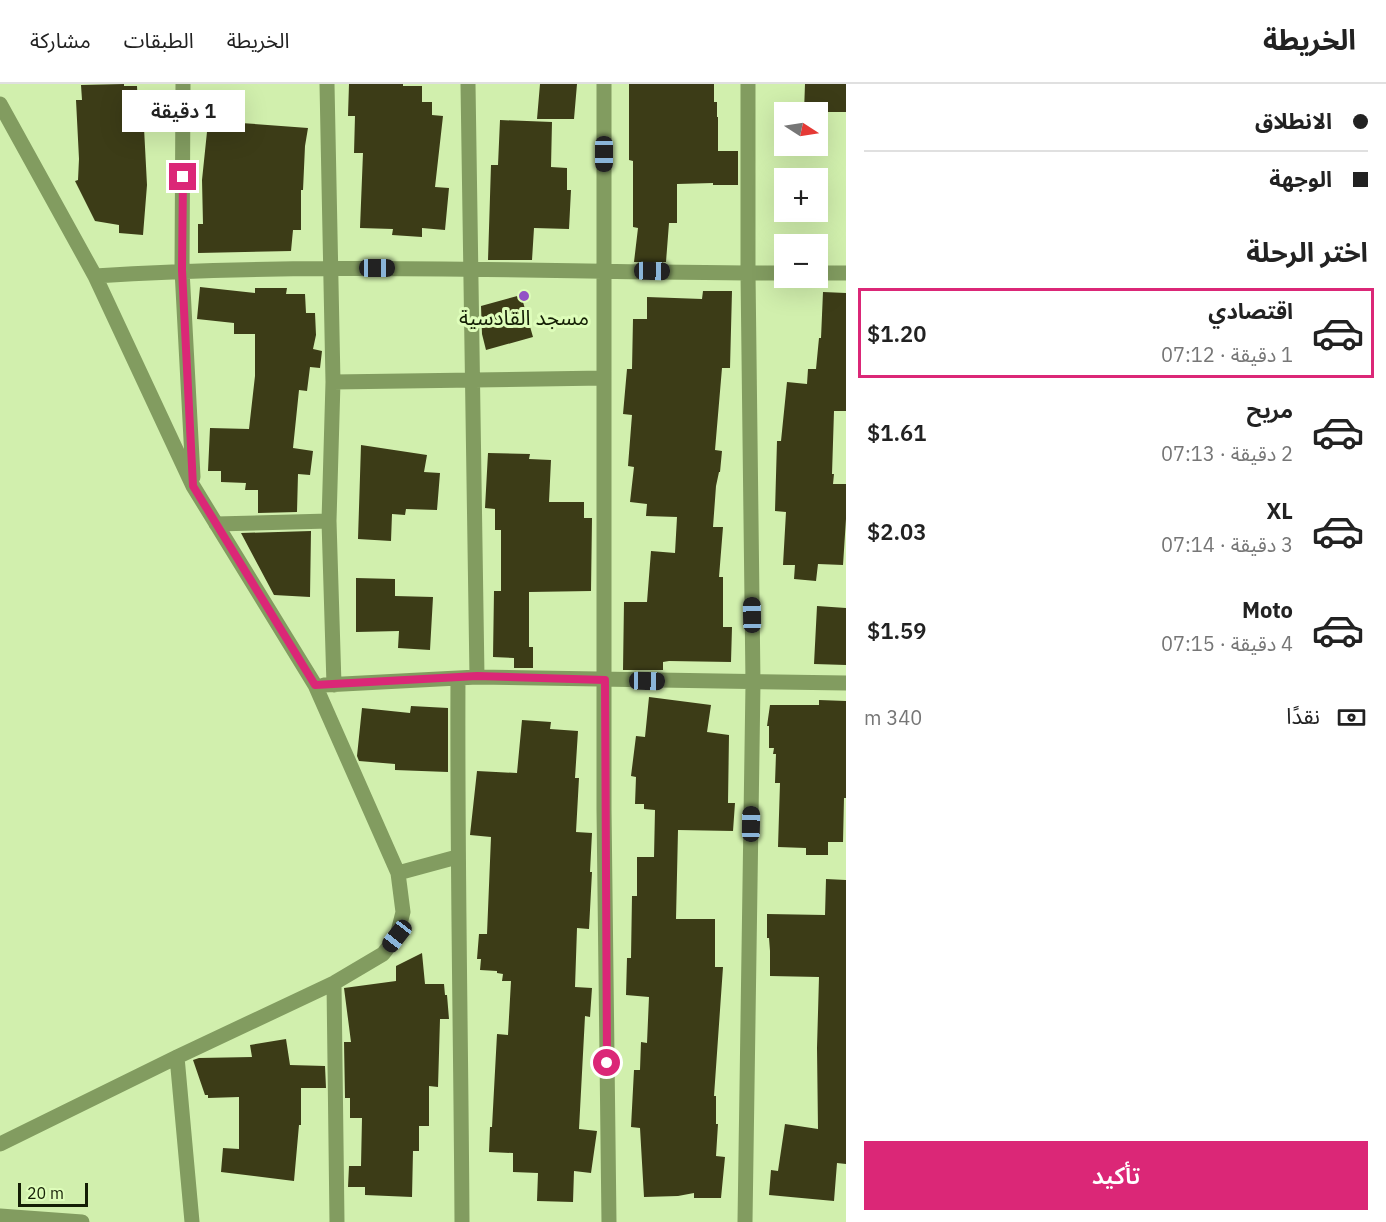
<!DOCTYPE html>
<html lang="ar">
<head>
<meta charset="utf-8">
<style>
	body { margin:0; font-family:"IBM Plex Sans","Noto Sans Arabic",sans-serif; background:#f2f2f2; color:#222; direction:rtl; height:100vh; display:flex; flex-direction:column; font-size:22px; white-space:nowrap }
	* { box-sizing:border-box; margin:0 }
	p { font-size:20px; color:#767676 }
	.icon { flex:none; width:33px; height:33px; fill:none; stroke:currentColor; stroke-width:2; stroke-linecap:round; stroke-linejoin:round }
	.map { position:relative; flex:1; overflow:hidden; direction:ltr }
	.sheet { display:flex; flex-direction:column; background:#fff; width:540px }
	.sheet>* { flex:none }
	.guide { display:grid; align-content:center; height:132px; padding:0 18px; background:#fff }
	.needle { width:39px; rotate:102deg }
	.tools { position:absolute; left:774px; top:18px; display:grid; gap:12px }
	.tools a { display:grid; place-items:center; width:54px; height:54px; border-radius:0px; background:#fff; box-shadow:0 6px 24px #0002; font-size:30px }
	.scale { position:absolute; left:18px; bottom:15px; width:70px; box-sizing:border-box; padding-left:6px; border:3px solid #141e05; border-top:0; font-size:16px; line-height:21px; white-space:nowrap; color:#141e05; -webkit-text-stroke:4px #defdba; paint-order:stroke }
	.end { position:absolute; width:27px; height:27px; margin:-14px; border:8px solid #db2777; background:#fff; box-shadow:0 0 0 3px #fff }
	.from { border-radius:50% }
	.bubble { position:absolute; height:42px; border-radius:0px; background:#fff; box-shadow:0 6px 24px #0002; font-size:20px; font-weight:600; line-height:42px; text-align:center; direction:rtl }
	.car { position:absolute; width:18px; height:36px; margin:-18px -9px; border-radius:8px; box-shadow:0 0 4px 2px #0007; background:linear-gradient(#222 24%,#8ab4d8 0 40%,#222 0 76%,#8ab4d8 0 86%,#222 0) }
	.guide b { display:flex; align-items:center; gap:21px; height:57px; font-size:22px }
	.guide b+b { border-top:2px solid #e0e0e0 }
	.guide i { width:15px; height:15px; background:#222 }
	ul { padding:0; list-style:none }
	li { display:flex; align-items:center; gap:18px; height:90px; margin:0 12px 9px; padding:0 6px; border:3px solid transparent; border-radius:0px }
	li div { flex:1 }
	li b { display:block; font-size:22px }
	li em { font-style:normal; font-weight:600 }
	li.selected { border-color:#db2777 }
	li>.icon { width:54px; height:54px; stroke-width:1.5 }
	h2 { padding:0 18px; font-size:27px; line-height:72px }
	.pay { display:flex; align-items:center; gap:15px; height:66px; padding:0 18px; font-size:22px }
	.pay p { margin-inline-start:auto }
	.cta { display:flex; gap:12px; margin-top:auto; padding:12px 18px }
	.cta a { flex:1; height:69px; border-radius:0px; background:#db2777; color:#fff; font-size:24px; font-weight:600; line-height:69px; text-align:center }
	header { display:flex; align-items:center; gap:36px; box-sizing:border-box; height:84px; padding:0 30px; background:#fff; border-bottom:2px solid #e0e0e0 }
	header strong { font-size:28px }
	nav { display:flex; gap:33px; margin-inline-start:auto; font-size:21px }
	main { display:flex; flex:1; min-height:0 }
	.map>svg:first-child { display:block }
</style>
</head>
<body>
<header>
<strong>الخريطة</strong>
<nav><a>الخريطة</a><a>الطبقات</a><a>مشاركة</a></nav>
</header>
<main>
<section class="sheet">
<div class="guide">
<b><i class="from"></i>الانطلاق</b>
<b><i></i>الوجهة</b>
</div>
<h2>اختر الرحلة</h2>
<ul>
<li class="selected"><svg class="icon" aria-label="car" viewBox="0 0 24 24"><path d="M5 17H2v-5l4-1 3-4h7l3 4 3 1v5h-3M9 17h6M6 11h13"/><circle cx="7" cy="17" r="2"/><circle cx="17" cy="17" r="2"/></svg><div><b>اقتصادي</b><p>1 دقيقة · 07:12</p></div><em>$1.20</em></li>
<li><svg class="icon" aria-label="car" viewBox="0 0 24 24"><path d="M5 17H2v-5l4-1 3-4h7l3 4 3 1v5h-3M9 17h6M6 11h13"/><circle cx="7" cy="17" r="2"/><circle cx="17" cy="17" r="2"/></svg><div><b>مريح</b><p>2 دقيقة · 07:13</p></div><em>$1.61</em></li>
<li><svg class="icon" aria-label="car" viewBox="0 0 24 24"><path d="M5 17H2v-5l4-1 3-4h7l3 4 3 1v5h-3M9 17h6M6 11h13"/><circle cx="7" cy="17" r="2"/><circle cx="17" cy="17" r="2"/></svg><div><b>XL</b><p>3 دقيقة · 07:14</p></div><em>$2.03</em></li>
<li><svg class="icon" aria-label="car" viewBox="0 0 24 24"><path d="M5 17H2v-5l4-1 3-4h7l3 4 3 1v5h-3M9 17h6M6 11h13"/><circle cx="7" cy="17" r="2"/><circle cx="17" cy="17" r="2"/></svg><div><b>Moto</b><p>4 دقيقة · 07:15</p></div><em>$1.59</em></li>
</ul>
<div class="pay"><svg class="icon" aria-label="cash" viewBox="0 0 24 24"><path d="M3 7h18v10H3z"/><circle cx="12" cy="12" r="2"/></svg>نقدًا<p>340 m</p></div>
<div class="cta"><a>تأكيد</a></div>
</section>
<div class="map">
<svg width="846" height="1138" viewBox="0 0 846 1138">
	<rect width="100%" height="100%" fill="#d1efad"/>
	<!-- building -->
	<path fill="#3c3c17" d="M124 0V2H137L138 25H143L147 101 143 151 119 149V141L95 137 75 97 78 96 79 75 76 16H82L81 1Z
		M349 0H403V2H422V18H432V31L443 32 435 103 449 104 445 146 422 144V153L392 151 393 145 360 144 363 69H354L355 32H348Z
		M540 0H577L574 35H537Z
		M629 0H714V18H717V33H718V67H738V101H713V99L677 100V139H669L666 178H634L638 144 633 143V77L629 76Z
		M805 0H846V28H804Z
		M210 19 241 24V39L308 44 305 62 303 106H301V146H293L291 167 198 169V140H203L202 96Z
		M500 36 552 38 551 83 567 84V106H571L569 145 534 144 532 176H488L491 81H498Z
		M200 203 255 209V204H287L286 210H305L306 229H315L316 251 313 265 322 267 320 284 310 283 307 307 299 306 293 364 313 367 310 391 298 390 297 428 258 429V406H245L246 399 221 398V387H208L210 344 249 345 255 292V250H234V239L197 235Z
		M703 207H732L730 284H722L715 366 722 367 720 388H719L716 402 713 443H723L719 493H723V543H732L731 578 669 577 663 578V586H623L624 518H647L651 467 675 469 677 433 646 432 647 420 630 418 634 383 628 382 632 331 623 330 627 285H632L633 235H647V213L702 215Z
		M823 208 846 209V327H834L832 390H834L833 400H846V435L843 481 818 480 816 497 794 495 795 481H783L786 428 775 427 777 357H781L787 298 807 300 808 285H816L819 254H821Z
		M521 211 533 253 486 266 482 250 481 222Z
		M361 361 427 371 424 388 440 389 437 426 406 425 405 431 392 430 391 457 358 455Z
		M488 369 530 370 529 375 551 376 549 418H584V434H592L591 507 529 508V563H533V584H514V574L493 573 494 507H501V446H495V425L485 424Z
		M311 447 310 513 274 511 241 449Z
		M356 494 395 495V512L433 513 430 566 398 564 399 547 356 548Z
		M817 522 846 524V581L814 580Z
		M649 613 711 621 707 648 729 651 728 719H735L733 747 678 746 676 835H715V883H723L714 1012H716V1040H718L716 1072 725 1073 721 1114H694V1109L678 1112 644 1113 640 1044 631 1043 634 986H640L641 958 647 959 649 913 626 911 627 874H631L632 812H637V773H654L655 726 644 725V720H635L636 693 631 692 636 652 645 653Z
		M819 616 846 617V714H844L843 758H828V771H806V764L778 763 780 699H775L776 670H773L774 664H769V642H767L770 621H819Z
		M411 622 448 624V688L395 686V680L359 677 357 672 362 624 410 629Z
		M522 636 551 638 550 645 578 647 575 694H579L576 748 592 749 590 788H592L589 845 577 844 575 903 592 904 590 933 585 932 579 1045 597 1047 591 1089 574 1087 573 1118 537 1117 538 1089 513 1088V1069L489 1068 490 1043H492L497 950 508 951 511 897H502L503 890 497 889V887L480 886 481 875H477L479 850H487L491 753 470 751 477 687 517 689Z
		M826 795 846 796V1080L837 1079 834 1117 769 1111 771 1086 778 1087 785 1040 818 1045 817 964 819 893 770 892V867L769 854H767V830L825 831Z
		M422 869 425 900H444L445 911H447L449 935H440L438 1003 429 1002V1042H419V1067H413L412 1113 365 1111V1103H348L349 1082H361L362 1034H350V1014H345L344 958H351L344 904 396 897V882Z
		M286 955 290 981 325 982 326 1004H301V1041H299L294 1097 221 1088 223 1064 239 1065V1013L208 1014V1011H205L193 976 199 974 252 973 250 961Z"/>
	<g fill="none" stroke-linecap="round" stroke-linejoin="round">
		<!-- minor -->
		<path stroke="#829c60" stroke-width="15" d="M183 0 182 186 193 393
			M327 0 333 298 329 437 334 601
			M468 0 477 593
			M604 0V725L609 1138
			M0 20 95 192 193 402 315 601 398 789 403 828 397 852 383 870 334 899 177 973 0 1060
			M818 189H846
			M95 192C325 177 555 189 784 189
			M333 298 604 294
			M216 440 329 437
			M458 594C457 775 461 957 462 1138
			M324 601 477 593 846 599
			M398 789 457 773
			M334 899 337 1138
			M177 973 192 1138
			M0 1132 82 1138
			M745 1138 753 599 748 189V0"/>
	</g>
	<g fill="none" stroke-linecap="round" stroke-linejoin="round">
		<!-- route -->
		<path stroke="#db2777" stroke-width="8" d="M183 93 182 186 193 402 315 601 477 592 605 596 607 979"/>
	</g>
	<!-- markers -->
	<circle fill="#9351c6" stroke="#defdba" stroke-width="2" cx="524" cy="212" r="6"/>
	<g text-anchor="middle" stroke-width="6" stroke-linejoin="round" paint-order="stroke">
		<!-- poi labels -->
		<g font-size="21" fill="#141e05" stroke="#defdba">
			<text x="524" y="241">مسجد القادسية</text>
		</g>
	</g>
</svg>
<div class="tools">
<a><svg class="needle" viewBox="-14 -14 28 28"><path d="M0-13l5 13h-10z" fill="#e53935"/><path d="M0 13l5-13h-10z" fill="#767676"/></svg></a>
<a>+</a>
<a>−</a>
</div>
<div class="scale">20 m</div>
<i class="end from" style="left:607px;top:979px"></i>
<i class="end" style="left:183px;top:93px"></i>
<div class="bubble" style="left:122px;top:6px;width:123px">1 دقيقة</div>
<i class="car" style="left:604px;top:70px;rotate:180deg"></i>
<i class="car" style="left:377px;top:184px;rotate:90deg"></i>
<i class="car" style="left:652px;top:187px;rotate:91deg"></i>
<i class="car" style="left:752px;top:531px;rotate:359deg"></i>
<i class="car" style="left:647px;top:597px;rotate:91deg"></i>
<i class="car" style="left:751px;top:740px;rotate:1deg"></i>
<i class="car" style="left:397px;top:852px;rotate:218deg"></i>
</div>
</main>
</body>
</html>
